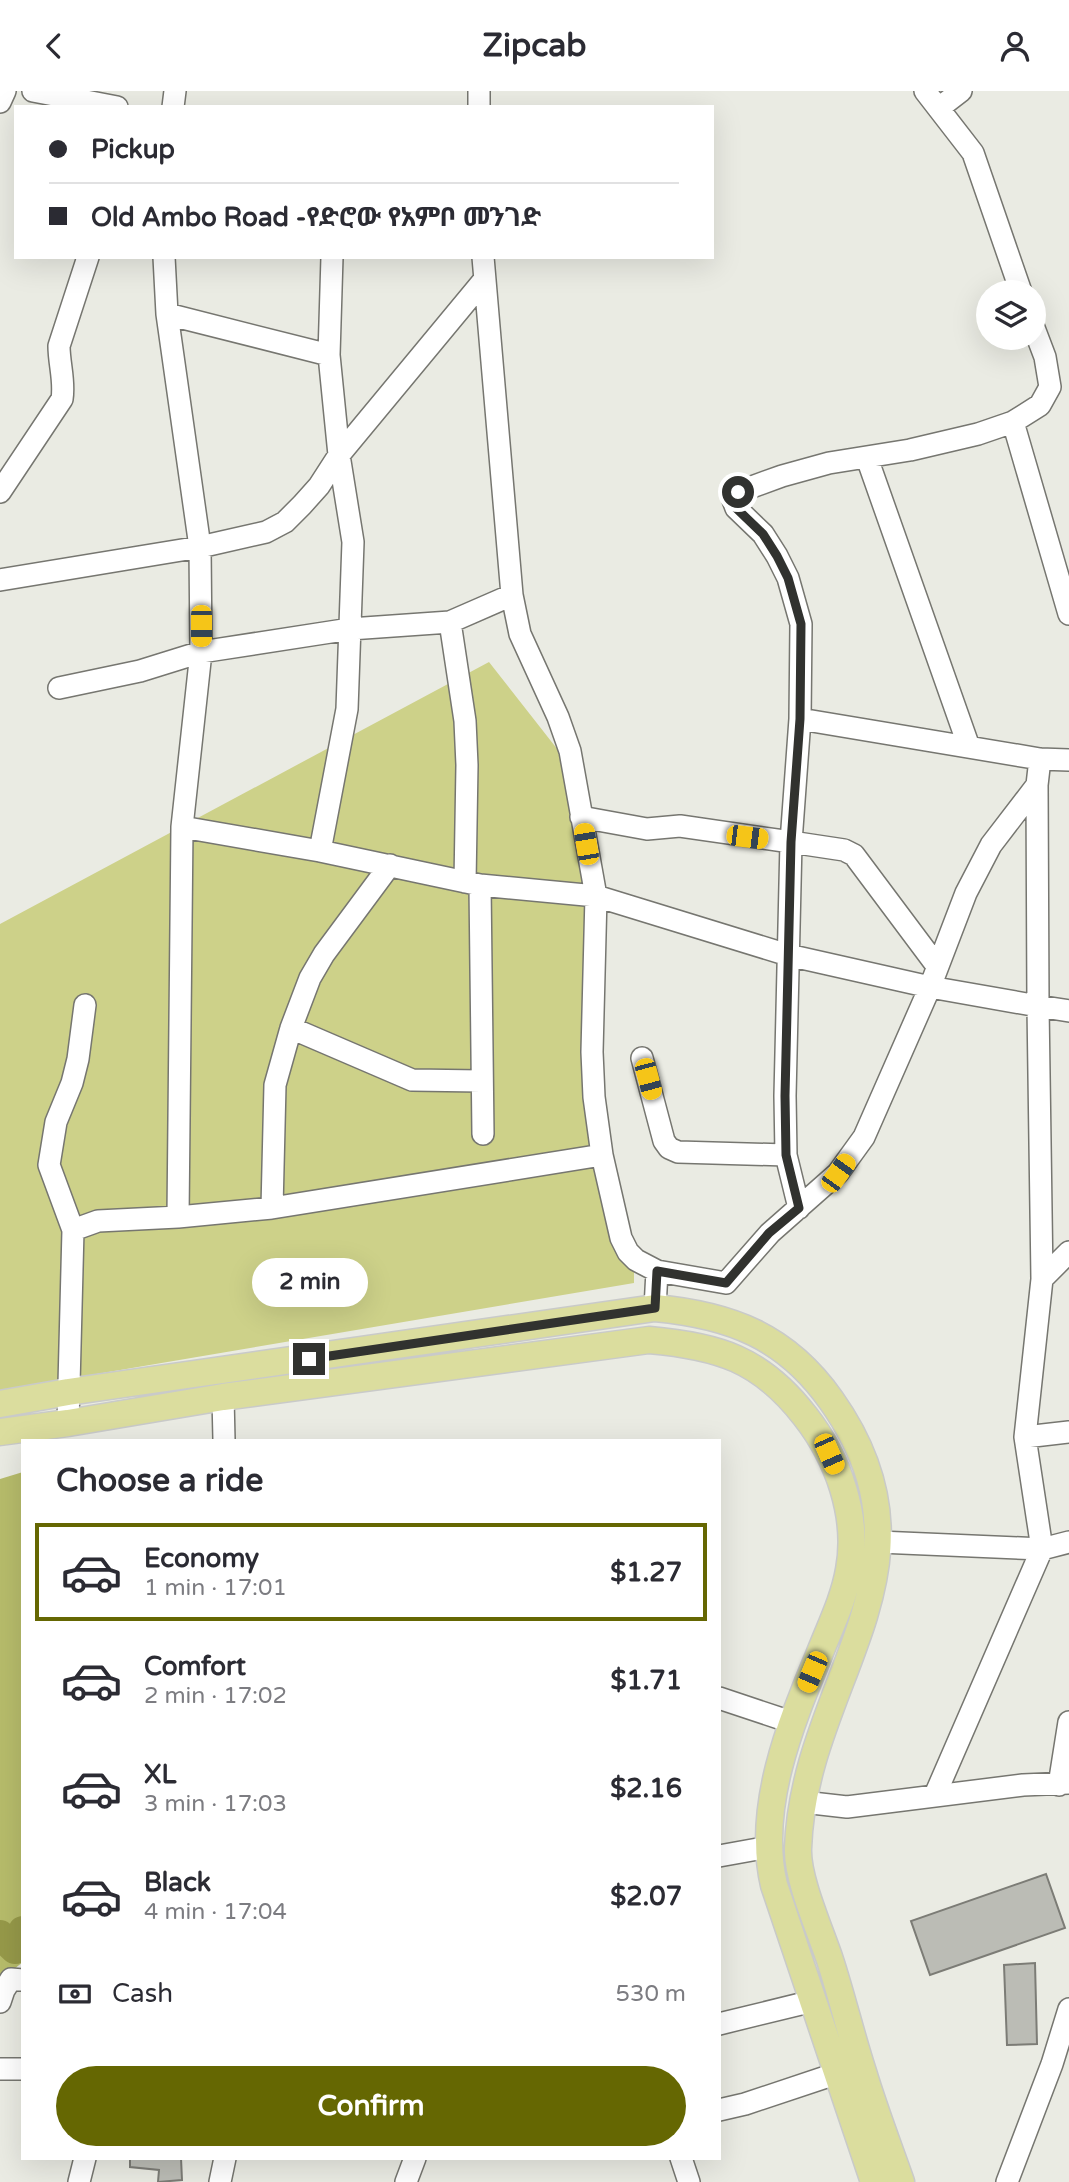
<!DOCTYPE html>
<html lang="en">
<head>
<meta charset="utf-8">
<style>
	body { margin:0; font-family:"Varela Round","Noto Sans Ethiopic",sans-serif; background:#f7f7f7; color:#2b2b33; height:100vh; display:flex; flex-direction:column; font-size:26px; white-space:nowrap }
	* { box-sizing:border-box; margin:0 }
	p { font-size:23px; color:#7c7c81 }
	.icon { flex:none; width:38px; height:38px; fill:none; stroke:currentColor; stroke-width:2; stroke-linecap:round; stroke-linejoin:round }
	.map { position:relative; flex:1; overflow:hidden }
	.panel { position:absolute; left:21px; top:1348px; width:700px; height:721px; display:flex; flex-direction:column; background:#fff; border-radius:0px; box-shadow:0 7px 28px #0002 }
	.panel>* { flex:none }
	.hud { position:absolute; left:14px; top:14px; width:700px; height:154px; border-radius:0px; box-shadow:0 7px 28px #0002; display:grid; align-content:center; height:154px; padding:0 35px; background:#fff }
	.fabs { position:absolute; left:976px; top:189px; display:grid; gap:14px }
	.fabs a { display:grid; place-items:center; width:70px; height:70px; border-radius:50%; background:#fff; box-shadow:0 7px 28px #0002; font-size:35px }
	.end { position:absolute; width:32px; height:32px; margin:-16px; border:9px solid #31322f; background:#fff; box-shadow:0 0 0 4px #fff }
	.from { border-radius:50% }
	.bubble { position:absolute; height:49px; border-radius:24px; background:#fff; box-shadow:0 7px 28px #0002; font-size:23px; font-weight:700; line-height:49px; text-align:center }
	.car { position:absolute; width:21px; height:42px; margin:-21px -10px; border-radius:9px; box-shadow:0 0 5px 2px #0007; background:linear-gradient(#f5c518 24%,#345 0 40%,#f5c518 0 76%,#345 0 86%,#f5c518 0) }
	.hud b { display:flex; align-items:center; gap:24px; height:66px; font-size:26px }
	.hud b+b { border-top:2px solid #e1e1e2 }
	.hud i { width:18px; height:18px; background:#2b2b33 }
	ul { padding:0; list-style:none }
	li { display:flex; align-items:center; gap:21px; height:98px; margin:0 14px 10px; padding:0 21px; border:4px solid transparent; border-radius:0px }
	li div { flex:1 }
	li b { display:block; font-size:26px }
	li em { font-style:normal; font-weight:700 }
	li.selected { border-color:#656702 }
	li>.icon { width:63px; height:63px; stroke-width:1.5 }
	h2 { padding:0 35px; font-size:32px; line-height:84px }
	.pay { display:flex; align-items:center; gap:18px; height:77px; padding:0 35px; font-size:26px }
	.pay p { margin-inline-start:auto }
	.action { display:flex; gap:14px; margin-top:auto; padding:14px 35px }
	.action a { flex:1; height:80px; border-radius:42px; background:#656702; color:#fff; font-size:28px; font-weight:700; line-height:80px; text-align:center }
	header { display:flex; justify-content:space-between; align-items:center; height:91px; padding:0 35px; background:#fff; font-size:32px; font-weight:700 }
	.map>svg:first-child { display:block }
</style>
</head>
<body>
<header><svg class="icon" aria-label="back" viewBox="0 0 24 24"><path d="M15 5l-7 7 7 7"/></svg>Zipcab<svg class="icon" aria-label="person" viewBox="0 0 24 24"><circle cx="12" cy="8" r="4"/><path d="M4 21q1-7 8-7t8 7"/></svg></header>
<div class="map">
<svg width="1069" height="2091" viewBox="0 0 1069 2091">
	<rect width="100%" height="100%" fill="#eaebe3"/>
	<!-- green -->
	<path fill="#cdd189" d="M489 571 576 682 588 829 581 966 597 1058 634 1173V1192L73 1287 0 1304V833Z"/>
	<!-- forest -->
	<path fill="#b7bc6b" d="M23 1381V1871L0 1889V1388Z"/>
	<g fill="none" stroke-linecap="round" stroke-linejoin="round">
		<!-- river -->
		<path stroke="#969949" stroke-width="30" d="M0 1844 15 1858 23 1840"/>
	</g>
	<!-- building -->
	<path fill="#bbbcb5" stroke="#7c7c76" stroke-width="2" d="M1046 1783 1065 1837 930 1884 911 1830Z
		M1035 1872 1037 1953 1007 1954 1004 1874Z
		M130 2067H181L182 2089 158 2091 159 2079 130 2076Z"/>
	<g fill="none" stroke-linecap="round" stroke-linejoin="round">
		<!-- minor casing -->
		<g stroke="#767670" stroke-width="24">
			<path id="minor" d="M33 0 117 16
				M479 0V16
				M925 0 973 62 1021 201
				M0 11 5 0
				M173 16 175 0
				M939 17 961 0
				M164 166 167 223 200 456 201 561 182 736 178 1126
				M483 166 512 504 520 543 558 626 570 660 596 805 592 961 594 1006 602 1064 621 1147 628 1161 636 1169 657 1180 655 1217
				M167 223 329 264 339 364 353 451 347 618 320 760 480 794 596 805 788 864 930 896 1038 915 1042 1188 1025 1346 1042 1458 935 1704
				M329 264 332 166
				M1013 331 1069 523
				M867 367 969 656
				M0 401 62 308C65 290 59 273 59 255L88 166
				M0 489 200 456 266 441 285 431 302 414 319 395 339 364 484 189
				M450 531 465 630 467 674 465 791
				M59 597 140 580 201 561 350 538 450 531 512 504
				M800 628 1040 668 1069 669
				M1040 668 1037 694 1038 915 1069 920
				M581 726 647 738 680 735 791 751 800 628 801 533 788 487 777 465 763 443 736 417 733 409 738 401 782 385 829 372 910 359 978 343 1013 331 1040 314 1050 296 1045 266 1034 237
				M182 736 320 760
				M480 794 483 1043
				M291 937 412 989 481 990
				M642 967 664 1050 669 1057 678 1061 786 1064
				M272 1117 275 994 291 937 310 887 324 863 390 774
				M799 1117 786 1064 785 1005 791 751 844 759 854 764 937 875
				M73 1139 49 1074 56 1031 72 992 78 968 85 914
				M657 1180 726 1192 770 1142 838 1082 864 1046 930 896 966 802 991 754 1037 694
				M1042 1188 1069 1161
				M223 1306 224 1349
				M68 1332 73 1139 98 1130 178 1126 272 1117 602 1064
				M1025 1346 1069 1341
				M879 1451 1042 1458 1069 1451
				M719 1607 791 1631
				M1059 1694 1069 1631
				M803 1711 847 1716 1023 1694 1069 1692
				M719 1765 769 1756
				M0 1911 4 1899 11 1888 23 1889
				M719 1933 813 1910
				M0 1978H23
				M719 2019 745 2013 838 1982
				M681 2067 689 2091
				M79 2091 85 2067
				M220 2091 225 2067
				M406 2091 415 2067
				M1007 2091 1052 1973 1069 1918"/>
		</g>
		<!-- major casing -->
		<g stroke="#c9cac9" stroke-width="29">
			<path id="major" d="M0 1313 68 1301 655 1217C730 1224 786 1245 831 1309 951 1478 803 1589 798 1758 797 1788 820 1839 830 1869 842 1906 851 1944 863 1981 874 2018 888 2054 901 2091
				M0 1341 68 1332 223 1306 649 1249C718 1255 761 1268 805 1325 838 1367 859 1425 849 1479 844 1508 830 1536 819 1564 790 1634 756 1717 774 1794L874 2091"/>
		</g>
		<!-- minor -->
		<use href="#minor" stroke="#fff" stroke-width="21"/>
		<!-- major -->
		<use href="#major" stroke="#dbdd9e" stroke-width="26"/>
	</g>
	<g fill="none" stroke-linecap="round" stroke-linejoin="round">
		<!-- route -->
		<path stroke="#31322f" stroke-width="9" d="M309 1268 655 1217 657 1180 726 1192 769 1142 799 1117 786 1064 785 1005 791 751 800 628 801 533 788 487 777 465 763 443 736 417 733 408 738 401"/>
	</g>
</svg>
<div class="fabs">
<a><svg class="icon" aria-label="layers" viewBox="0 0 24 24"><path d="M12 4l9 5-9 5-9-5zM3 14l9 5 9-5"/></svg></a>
</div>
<i class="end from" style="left:738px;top:401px"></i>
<i class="end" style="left:309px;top:1268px"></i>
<div class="bubble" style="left:252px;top:1167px;width:116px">2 min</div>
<i class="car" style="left:201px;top:535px;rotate:180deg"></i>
<i class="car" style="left:747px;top:746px;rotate:97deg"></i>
<i class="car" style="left:586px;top:753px;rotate:350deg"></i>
<i class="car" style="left:648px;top:988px;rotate:165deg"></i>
<i class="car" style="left:838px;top:1082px;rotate:36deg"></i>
<i class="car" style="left:829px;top:1363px;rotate:156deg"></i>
<i class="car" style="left:812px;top:1581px;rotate:203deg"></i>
<div class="hud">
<b><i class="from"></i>Pickup</b>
<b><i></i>Old Ambo Road -የድሮው የአምቦ መንገድ</b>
</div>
<section class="panel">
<h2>Choose a ride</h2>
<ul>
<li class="selected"><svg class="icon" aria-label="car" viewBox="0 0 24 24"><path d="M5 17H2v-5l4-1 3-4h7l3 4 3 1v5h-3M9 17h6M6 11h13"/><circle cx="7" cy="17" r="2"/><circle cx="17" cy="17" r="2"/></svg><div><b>Economy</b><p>1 min · 17:01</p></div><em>$1.27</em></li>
<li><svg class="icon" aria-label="car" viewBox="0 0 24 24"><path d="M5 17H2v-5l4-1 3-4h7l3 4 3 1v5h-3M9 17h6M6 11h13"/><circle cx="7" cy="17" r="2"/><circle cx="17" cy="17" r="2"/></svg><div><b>Comfort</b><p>2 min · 17:02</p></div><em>$1.71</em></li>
<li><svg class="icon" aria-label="car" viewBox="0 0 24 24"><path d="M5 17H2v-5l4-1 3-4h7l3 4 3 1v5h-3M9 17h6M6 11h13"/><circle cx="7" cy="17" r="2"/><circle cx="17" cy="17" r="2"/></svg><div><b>XL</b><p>3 min · 17:03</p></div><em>$2.16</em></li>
<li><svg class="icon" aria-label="car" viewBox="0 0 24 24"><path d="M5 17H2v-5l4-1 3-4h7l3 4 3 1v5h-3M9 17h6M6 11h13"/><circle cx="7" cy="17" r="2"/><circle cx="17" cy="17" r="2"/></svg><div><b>Black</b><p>4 min · 17:04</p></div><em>$2.07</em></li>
</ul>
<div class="pay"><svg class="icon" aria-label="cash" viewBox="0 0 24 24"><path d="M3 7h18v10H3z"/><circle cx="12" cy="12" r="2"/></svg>Cash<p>530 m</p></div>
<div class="action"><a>Confirm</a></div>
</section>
</div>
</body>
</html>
